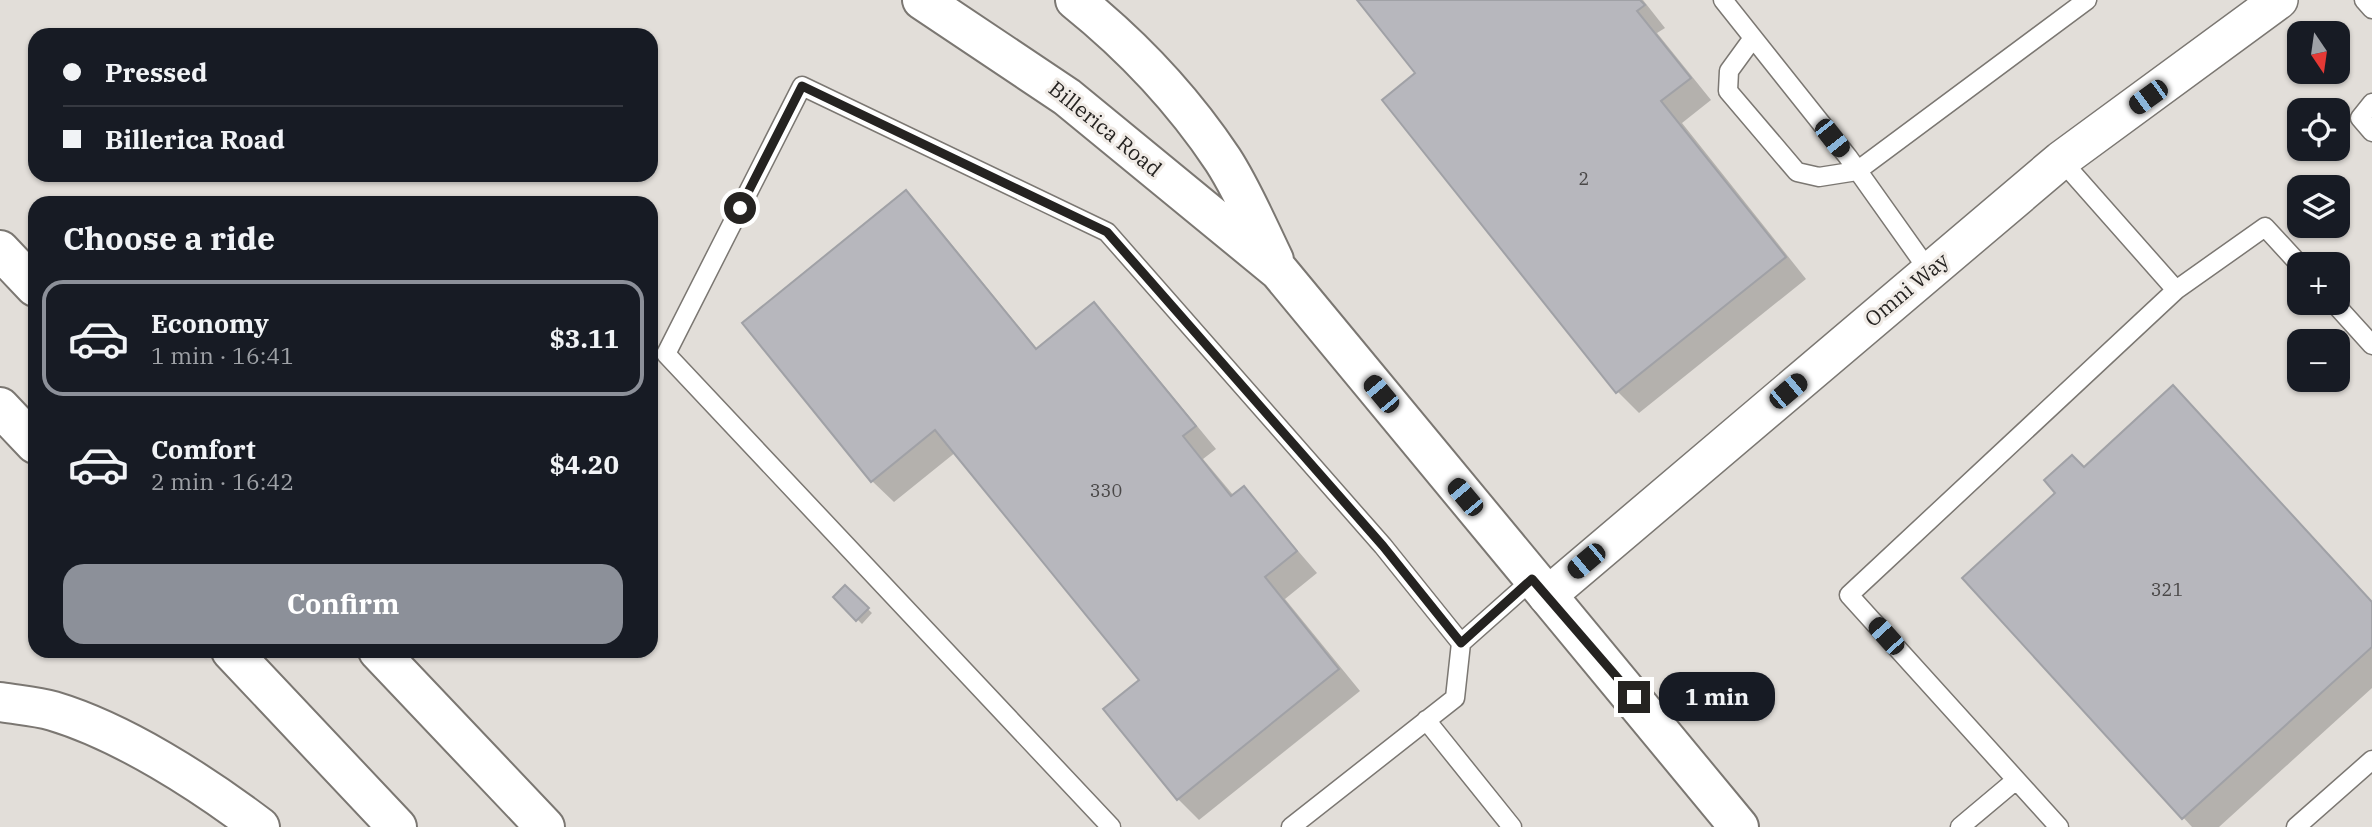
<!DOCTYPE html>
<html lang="en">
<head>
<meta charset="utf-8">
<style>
	body { margin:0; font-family:"IBM Plex Serif",serif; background:#242831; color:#f1f3f6; height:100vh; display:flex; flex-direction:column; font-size:26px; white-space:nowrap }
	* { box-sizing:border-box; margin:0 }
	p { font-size:23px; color:#9ea1a6 }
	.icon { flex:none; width:38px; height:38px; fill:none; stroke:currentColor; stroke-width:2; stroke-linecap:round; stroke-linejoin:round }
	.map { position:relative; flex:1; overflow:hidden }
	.sheet { position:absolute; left:28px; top:196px; width:630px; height:462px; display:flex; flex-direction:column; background:#171b24; border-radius:21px; box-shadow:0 2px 5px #0004 }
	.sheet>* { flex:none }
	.top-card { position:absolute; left:28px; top:28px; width:630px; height:154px; border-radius:21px; box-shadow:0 2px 5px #0004; display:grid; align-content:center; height:154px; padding:0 35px; background:#171b24 }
	.needle { width:46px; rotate:167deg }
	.tools { position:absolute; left:2287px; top:21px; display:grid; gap:14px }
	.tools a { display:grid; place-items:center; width:63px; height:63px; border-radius:14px; background:#171b24; box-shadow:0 2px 5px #0004; font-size:35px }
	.end { position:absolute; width:32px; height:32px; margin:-16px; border:9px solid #252321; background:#fff; box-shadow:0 0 0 4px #fff }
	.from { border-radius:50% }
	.bubble { position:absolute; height:49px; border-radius:21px; background:#171b24; box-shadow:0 2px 5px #0004; font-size:23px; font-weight:700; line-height:49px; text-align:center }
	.car { position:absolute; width:21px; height:42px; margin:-21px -10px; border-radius:9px; box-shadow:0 0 5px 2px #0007; background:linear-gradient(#222 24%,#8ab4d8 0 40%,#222 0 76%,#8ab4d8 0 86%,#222 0) }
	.top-card b { display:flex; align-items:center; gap:24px; height:66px; font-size:26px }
	.top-card b+b { border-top:2px solid #363941 }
	.top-card i { width:18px; height:18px; background:#f1f3f6 }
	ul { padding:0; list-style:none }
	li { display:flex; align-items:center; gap:21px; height:116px; margin:0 14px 10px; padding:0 21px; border:4px solid transparent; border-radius:21px }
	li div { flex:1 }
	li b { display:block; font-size:26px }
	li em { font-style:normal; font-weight:700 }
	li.current { border-color:#8c9099 }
	li>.icon { width:63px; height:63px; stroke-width:1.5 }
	h2 { padding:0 35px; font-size:32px; line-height:84px }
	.cta { display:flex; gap:14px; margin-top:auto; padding:14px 35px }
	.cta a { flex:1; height:80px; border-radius:21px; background:#8c9099; color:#fff; font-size:28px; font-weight:700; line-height:80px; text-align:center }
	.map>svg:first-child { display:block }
</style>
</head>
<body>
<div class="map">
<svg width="2372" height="827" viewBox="0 0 2372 827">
	<rect width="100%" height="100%" fill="#e2ded9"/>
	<!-- shadow -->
	<path fill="#0003" d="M1359 0H1643L1665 28 1657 33 1711 100 1682 123 1806 279 1639 413 1617 391 1418 73Z
		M906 192 927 214 1038 350 1094 304 1115 326 1216 449 1203 459 1234 496 1244 488 1317 573 1285 599 1360 691 1199 820 1178 799 1142 680 956 452 894 502 872 481 744 323Z
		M2084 469 2372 603V688L2219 827H2192L1964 578Z
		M845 587 872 613 862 624 835 597Z"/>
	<!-- building -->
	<path fill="#b7b7bd" stroke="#a0a1a6" stroke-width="2" d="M1357 0H1640L1645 5 1637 11 1691 78 1661 101 1786 257 1616 393 1382 100 1415 73Z
		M906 190 1036 349 1094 302 1196 426 1183 436 1231 496 1244 486 1297 551 1265 577 1339 669 1177 800 1103 709 1139 680 935 430 871 482 742 323Z
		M2173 385 2372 602V647L2182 819 1962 578 2055 493 2044 480 2072 455 2084 467Z
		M845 585 869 608 856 621 833 597Z"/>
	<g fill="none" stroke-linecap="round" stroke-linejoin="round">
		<!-- service casing -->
		<g stroke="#7b7772" stroke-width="21">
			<path id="service" d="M1723 0 1848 157 1929 271
				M2364 0 2372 9
				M1753 38 1729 71 1728 91 1797 172 1819 177 1857 171 2087 0
				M2372 103 2360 118 2372 132
				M2061 160 2176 290
				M2334 303 2372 345
				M1426 720 1512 827
				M1111 827 666 354 802 86 1107 232 1383 546 1461 643 1533 579
				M1291 827 1455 698 1461 643
				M1960 827 2016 780
				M2059 827 1849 595 2176 290 2265 227 2300 265
				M2296 827 2372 760"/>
		</g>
		<!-- minor casing -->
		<g stroke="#7b7772" stroke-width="40">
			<path id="minor" d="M1547 596 2061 160 2279 0"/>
		</g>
		<!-- secondary casing -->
		<g stroke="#7b7772" stroke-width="42">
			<path id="secondary" d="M922 0 1067 97 1279 271 1739 827
				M1075 0C1131 45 1183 100 1223 160 1243 191 1258 227 1274 260"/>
		</g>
		<!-- motorway casing -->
		<g stroke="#7b7772" stroke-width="42">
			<path id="motorway" d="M0 250 35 287
				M0 407 35 444
				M231 651 397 827
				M378 651 545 827
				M0 702C17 705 36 706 53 711 123 732 202 783 260 827"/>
		</g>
		<!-- service -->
		<use href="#service" stroke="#fff" stroke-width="18"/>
		<!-- minor -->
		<use href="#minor" stroke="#fff" stroke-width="37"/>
		<!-- secondary -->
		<use href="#secondary" stroke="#fff" stroke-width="38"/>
		<!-- motorway -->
		<use href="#motorway" stroke="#fff" stroke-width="38"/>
	</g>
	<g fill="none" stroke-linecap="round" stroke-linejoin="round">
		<!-- route -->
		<path stroke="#252321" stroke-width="9" d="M740 208 802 86 1107 232 1383 546 1461 643 1532 579 1634 697"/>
	</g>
	<g text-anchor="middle" stroke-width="6" stroke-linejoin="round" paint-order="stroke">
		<!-- number labels -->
		<g font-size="18" fill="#4a4848">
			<text x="1584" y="185">2</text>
			<text x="1106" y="497">330</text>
			<text x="2167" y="596">321</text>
		</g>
		<!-- street labels -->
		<g font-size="21" fill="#252321" stroke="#f0ebe6">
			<text transform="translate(1105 129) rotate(39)" y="7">Billerica Road</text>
			<text transform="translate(1907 290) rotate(-40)" y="7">Omni Way</text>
		</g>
	</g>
</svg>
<div class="tools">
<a><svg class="needle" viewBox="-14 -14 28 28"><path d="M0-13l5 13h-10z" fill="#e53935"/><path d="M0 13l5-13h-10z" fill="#9ea1a6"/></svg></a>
<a><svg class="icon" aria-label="locate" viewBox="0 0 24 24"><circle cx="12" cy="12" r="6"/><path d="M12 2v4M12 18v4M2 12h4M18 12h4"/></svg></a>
<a><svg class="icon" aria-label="layers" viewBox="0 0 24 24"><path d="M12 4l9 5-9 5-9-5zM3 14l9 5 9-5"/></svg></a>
<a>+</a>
<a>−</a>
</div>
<i class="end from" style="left:740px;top:208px"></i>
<i class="end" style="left:1634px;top:697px"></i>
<div class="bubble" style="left:1659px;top:672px;width:116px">1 min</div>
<i class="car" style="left:2148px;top:97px;rotate:234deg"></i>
<i class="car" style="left:1832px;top:138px;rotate:142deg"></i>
<i class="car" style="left:1788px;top:391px;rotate:50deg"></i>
<i class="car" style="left:1381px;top:394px;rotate:320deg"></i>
<i class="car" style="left:1465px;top:497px;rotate:320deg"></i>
<i class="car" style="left:1586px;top:561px;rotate:230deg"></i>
<i class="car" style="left:1886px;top:636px;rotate:318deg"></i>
<div class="top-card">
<b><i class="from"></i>Pressed</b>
<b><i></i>Billerica Road</b>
</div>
<section class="sheet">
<h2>Choose a ride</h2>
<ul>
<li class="current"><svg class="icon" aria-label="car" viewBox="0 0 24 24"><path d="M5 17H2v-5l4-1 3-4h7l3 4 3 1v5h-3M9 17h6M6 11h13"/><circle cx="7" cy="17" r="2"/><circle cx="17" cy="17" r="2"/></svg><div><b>Economy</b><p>1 min · 16:41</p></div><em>$3.11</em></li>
<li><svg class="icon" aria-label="car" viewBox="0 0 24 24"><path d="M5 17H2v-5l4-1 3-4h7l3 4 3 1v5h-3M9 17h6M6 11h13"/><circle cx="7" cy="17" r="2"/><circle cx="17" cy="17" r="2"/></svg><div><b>Comfort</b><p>2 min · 16:42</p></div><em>$4.20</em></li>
</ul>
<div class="cta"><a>Confirm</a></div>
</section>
</div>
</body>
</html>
